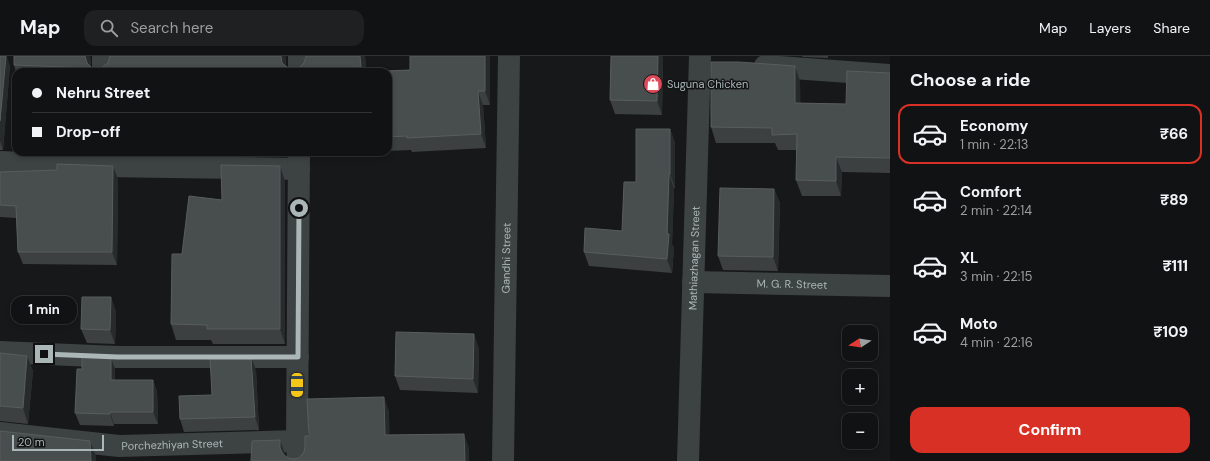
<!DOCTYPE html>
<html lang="en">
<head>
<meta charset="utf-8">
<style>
	body { margin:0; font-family:"DM Sans",sans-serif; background:#1e2021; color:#f1f3f6; height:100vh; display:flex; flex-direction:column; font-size:15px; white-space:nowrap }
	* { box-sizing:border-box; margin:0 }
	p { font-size:13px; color:#9c9ea0 }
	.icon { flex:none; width:22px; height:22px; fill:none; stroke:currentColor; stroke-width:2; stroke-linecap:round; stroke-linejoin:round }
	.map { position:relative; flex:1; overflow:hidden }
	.panel { display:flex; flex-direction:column; background:#111213; width:320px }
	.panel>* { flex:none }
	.banner { position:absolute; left:12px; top:12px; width:380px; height:88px; border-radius:12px; box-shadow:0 2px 6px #0003,0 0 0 1px #303233; display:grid; align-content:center; height:88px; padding:0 20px; background:#111213 }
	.needle { width:26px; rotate:258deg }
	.controls { position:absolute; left:842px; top:269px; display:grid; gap:8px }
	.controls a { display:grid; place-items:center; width:36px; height:36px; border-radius:8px; background:#111213; box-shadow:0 2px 6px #0003,0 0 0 1px #303233; font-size:20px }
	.scale { position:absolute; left:12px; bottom:10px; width:92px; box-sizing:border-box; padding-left:4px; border:2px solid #abb7b6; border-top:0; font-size:11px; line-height:14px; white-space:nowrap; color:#abb7b6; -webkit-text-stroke:3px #121314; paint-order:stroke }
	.end { position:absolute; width:18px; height:18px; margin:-9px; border:5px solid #abb7b6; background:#111; box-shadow:0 0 0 2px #111 }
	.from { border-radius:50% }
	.bubble { position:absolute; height:28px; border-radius:12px; background:#111213; box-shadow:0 2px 6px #0003,0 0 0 1px #303233; font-size:13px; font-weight:700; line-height:28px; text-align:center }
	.car { position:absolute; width:12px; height:24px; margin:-12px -6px; border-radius:5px; box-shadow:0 0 3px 1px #0007; background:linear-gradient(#f5c518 24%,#345 0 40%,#f5c518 0 76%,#345 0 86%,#f5c518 0) }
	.banner b { display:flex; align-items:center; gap:14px; height:38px; font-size:15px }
	.banner b+b { border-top:1px solid #303233 }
	.banner i { width:10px; height:10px; background:#f1f3f6 }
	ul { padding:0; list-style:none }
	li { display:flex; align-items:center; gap:12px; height:60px; margin:0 8px 6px; padding:0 12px; border:2px solid transparent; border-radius:12px }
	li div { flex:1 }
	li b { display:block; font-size:15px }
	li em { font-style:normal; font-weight:700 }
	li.on { border-color:#d93025 }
	li>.icon { width:36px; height:36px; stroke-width:1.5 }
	h2 { padding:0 20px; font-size:18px; line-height:48px }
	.action { display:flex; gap:8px; margin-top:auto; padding:8px 20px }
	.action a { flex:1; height:46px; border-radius:12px; background:#d93025; color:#fff; font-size:16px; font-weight:700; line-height:46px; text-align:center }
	header { display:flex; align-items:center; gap:24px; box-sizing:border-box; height:56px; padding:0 20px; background:#111213; border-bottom:1px solid #303233 }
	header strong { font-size:19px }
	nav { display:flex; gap:22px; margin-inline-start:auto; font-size:14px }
	.search { width:280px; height:36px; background:#1e2021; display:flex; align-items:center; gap:10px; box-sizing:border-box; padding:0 14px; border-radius:12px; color:#9c9ea0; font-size:15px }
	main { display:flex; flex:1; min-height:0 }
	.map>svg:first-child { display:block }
</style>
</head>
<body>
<header>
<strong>Map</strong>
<div class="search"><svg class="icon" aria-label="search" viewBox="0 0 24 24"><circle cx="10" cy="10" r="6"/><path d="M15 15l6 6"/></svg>Search here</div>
<nav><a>Map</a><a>Layers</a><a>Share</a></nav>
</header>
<main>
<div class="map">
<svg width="890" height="405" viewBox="0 0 890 405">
	<rect width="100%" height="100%" fill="#171819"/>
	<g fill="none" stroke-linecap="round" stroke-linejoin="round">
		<!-- minor -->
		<g stroke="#3d4242" stroke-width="22">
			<path d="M103 0V16"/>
			<path d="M299 0V16"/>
			<path d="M765 10 890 19"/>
			<path d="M0 106 100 110 299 113"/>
			<path id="s1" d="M693 226 890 230"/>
			<path d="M0 296 118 301H298"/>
			<path id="s2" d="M0 377 119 390 297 385"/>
			<path d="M298 405 297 385 299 96"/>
			<path id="s3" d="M503 405 509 0"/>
			<path id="s4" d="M688 405 700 0"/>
		</g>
	</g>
	<!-- wall -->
	<path fill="#3c4041" d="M0 0 10 10 3 94H0Z
		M90 0 91 10 94 16H16L14 9Z
		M286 0V11L292 13 293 16H103L101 12 108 7Z
		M365 0 366 16 410 14V0H490V49H483L486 92 412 96 411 94 388 95V16H296L295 13Z
		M611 0H663L662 59 615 58 610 44Z
		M802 0H828V2L803 1Z
		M890 17V117L842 116 841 140H802L796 124 797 94H778L775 87H716L711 71 800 25V47L846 48Z
		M670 73 675 87V132H674L672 188 674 192 672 217 589 210 584 196 622 175Z
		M116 96H283V100L117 98Z
		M280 110 285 125V288H213L211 284H176L171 268 182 198 222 144Z
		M0 115V116L118 123 117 209 23 208 18 196 16 162 0 161Z
		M774 133 780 147 778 215 723 214 718 200Z
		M116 255 115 288 87 287 81 273Z
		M479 292 478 337 400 334 395 320Z
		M0 297 27 300 33 315 28 368 0 365Z
		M111 302 115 313V324H153L157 336 158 368H114V370L80 369 75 357 82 313Z
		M256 314 259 374 184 376 180 363Z"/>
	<!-- shaded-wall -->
	<path fill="#282b2c" d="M6 0H7L10 10 3 94 0 85V65Z
		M85 0H90L91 12 87 7Z
		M281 0H286V13L282 7Z
		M360 0H365L366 16H363L361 11Z
		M485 0H490V49L485 35Z
		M658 0H663L662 59 657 45Z
		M795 10 800 25 801 62 795 47Z
		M478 35 483 49 486 92 481 78Z
		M670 73 675 87V132L670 118Z
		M836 101 842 116 841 140 836 125Z
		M113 110 118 123 117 209 112 196Z
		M280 110 285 125V288L280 273Z
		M669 118 674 132 672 188 674 192 672 217 667 203Z
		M774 133 780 147 778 215 773 201Z
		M111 241 116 255 115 288 110 274Z
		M474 278 479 292 478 337 473 323Z
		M27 300 33 315 28 368 23 352Z
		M251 301 256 314 259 374 255 361Z
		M111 302 115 313V336L111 324Z
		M153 324 157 336 158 368 153 356Z
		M384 341 389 355 390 393 385 379Z
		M110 356 114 368V370L110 358Z
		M464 378 469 392V405H465Z
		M280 384 285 398 286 405 280 392Z
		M90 385 96 400V405H91Z"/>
	<!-- building -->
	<path fill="#484d4d" stroke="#585d5e" d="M0 0H6L0 65Z
		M14 0H85L87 7 92 12 14 9Z
		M110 0H281L282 7 287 11 292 13 272 14V16H110V12H101L108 7Z
		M306 0H360L361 11 295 13 300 11 304 7Z
		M410 0H485V35H478L481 78 407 82V80L388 81V16H363L410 14Z
		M611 0H658L657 45 610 44Z
		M711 6H739L795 10V47L846 48 847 15 890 17V102L836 101V125L796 124 797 78 772 79V72L711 71Z
		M636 73H670V118H669L667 178H669L667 203 584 196 585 172 622 175 624 126H636Z
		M57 108 113 110 112 196H18L16 150 0 149V116L57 114Z
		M221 109 280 110V273H207V269L171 268 172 198H182L189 140 222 144Z
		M720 132 774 133 773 201 718 200Z
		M82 241H111L110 274 81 273Z
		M396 276 474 278 473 323 395 320Z
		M0 297 27 300 23 352 0 350Z
		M82 301 111 302V324H153V356H110V358L75 357 77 313H82Z
		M210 301H251L255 361 180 363 179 340 212 339Z
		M384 341 385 379 464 378 465 405H251L252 385 280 384V392L283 398 288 402 293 403 299 402 304 396 305 390V380H309L307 343Z
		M0 375 90 385 91 405H0Z"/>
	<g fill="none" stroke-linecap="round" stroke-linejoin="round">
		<!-- route -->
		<path stroke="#abb7b6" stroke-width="5" d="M44 298 118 301H298L299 152"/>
	</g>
	<!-- icons -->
	<defs>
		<g id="shop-disc" transform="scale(1)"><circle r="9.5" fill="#dd4b5b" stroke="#121314"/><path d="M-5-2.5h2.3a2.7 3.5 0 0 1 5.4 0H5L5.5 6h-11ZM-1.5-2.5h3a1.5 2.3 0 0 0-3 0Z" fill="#fff"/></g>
	</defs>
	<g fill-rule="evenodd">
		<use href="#shop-disc" x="653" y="28"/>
	</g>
	<g text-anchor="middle" stroke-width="3" stroke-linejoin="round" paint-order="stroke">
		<!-- poi labels -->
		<g font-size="11" fill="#abb7b6" stroke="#121314" text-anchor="start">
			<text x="667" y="32">Suguna Chicken</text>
		</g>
		<!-- street labels -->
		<g font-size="11" fill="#abb7b6" stroke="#121314">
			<text dy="4" stroke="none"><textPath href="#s3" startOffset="203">Gandhi Street</textPath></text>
			<text dy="4" stroke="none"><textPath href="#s4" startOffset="203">Mathiazhagan Street</textPath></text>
			<text dy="4" stroke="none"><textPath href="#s1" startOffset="99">M. G. R. Street</textPath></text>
			<text dy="4" stroke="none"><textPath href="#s2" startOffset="173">Porchezhiyan Street</textPath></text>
		</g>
	</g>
</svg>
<div class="controls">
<a><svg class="needle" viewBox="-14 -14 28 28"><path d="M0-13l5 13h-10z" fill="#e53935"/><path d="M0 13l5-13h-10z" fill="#9c9ea0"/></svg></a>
<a>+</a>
<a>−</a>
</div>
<div class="scale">20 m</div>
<i class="end from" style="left:299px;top:152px"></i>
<i class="end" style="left:44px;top:298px"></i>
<div class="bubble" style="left:11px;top:240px;width:66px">1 min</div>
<i class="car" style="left:297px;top:329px;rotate:180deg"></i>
<div class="banner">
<b><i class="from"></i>Nehru Street</b>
<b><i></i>Drop-off</b>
</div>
</div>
<section class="panel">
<h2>Choose a ride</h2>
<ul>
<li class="on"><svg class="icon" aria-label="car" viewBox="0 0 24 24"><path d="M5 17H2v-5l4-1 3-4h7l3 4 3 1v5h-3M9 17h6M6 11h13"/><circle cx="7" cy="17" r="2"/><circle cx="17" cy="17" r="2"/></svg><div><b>Economy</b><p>1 min · 22:13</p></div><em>₹66</em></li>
<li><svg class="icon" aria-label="car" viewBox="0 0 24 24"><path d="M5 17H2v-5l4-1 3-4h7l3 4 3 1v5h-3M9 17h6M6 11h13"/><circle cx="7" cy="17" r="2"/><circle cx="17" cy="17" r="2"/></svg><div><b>Comfort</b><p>2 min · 22:14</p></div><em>₹89</em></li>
<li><svg class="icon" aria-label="car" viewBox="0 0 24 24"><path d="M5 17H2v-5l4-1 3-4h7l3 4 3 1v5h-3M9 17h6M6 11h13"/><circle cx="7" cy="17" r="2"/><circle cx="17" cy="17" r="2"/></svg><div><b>XL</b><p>3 min · 22:15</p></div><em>₹111</em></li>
<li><svg class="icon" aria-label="car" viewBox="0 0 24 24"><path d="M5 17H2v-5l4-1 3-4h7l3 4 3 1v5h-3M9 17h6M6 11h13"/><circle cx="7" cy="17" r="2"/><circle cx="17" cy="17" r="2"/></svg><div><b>Moto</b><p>4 min · 22:16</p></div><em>₹109</em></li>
</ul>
<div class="action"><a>Confirm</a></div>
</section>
</main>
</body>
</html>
